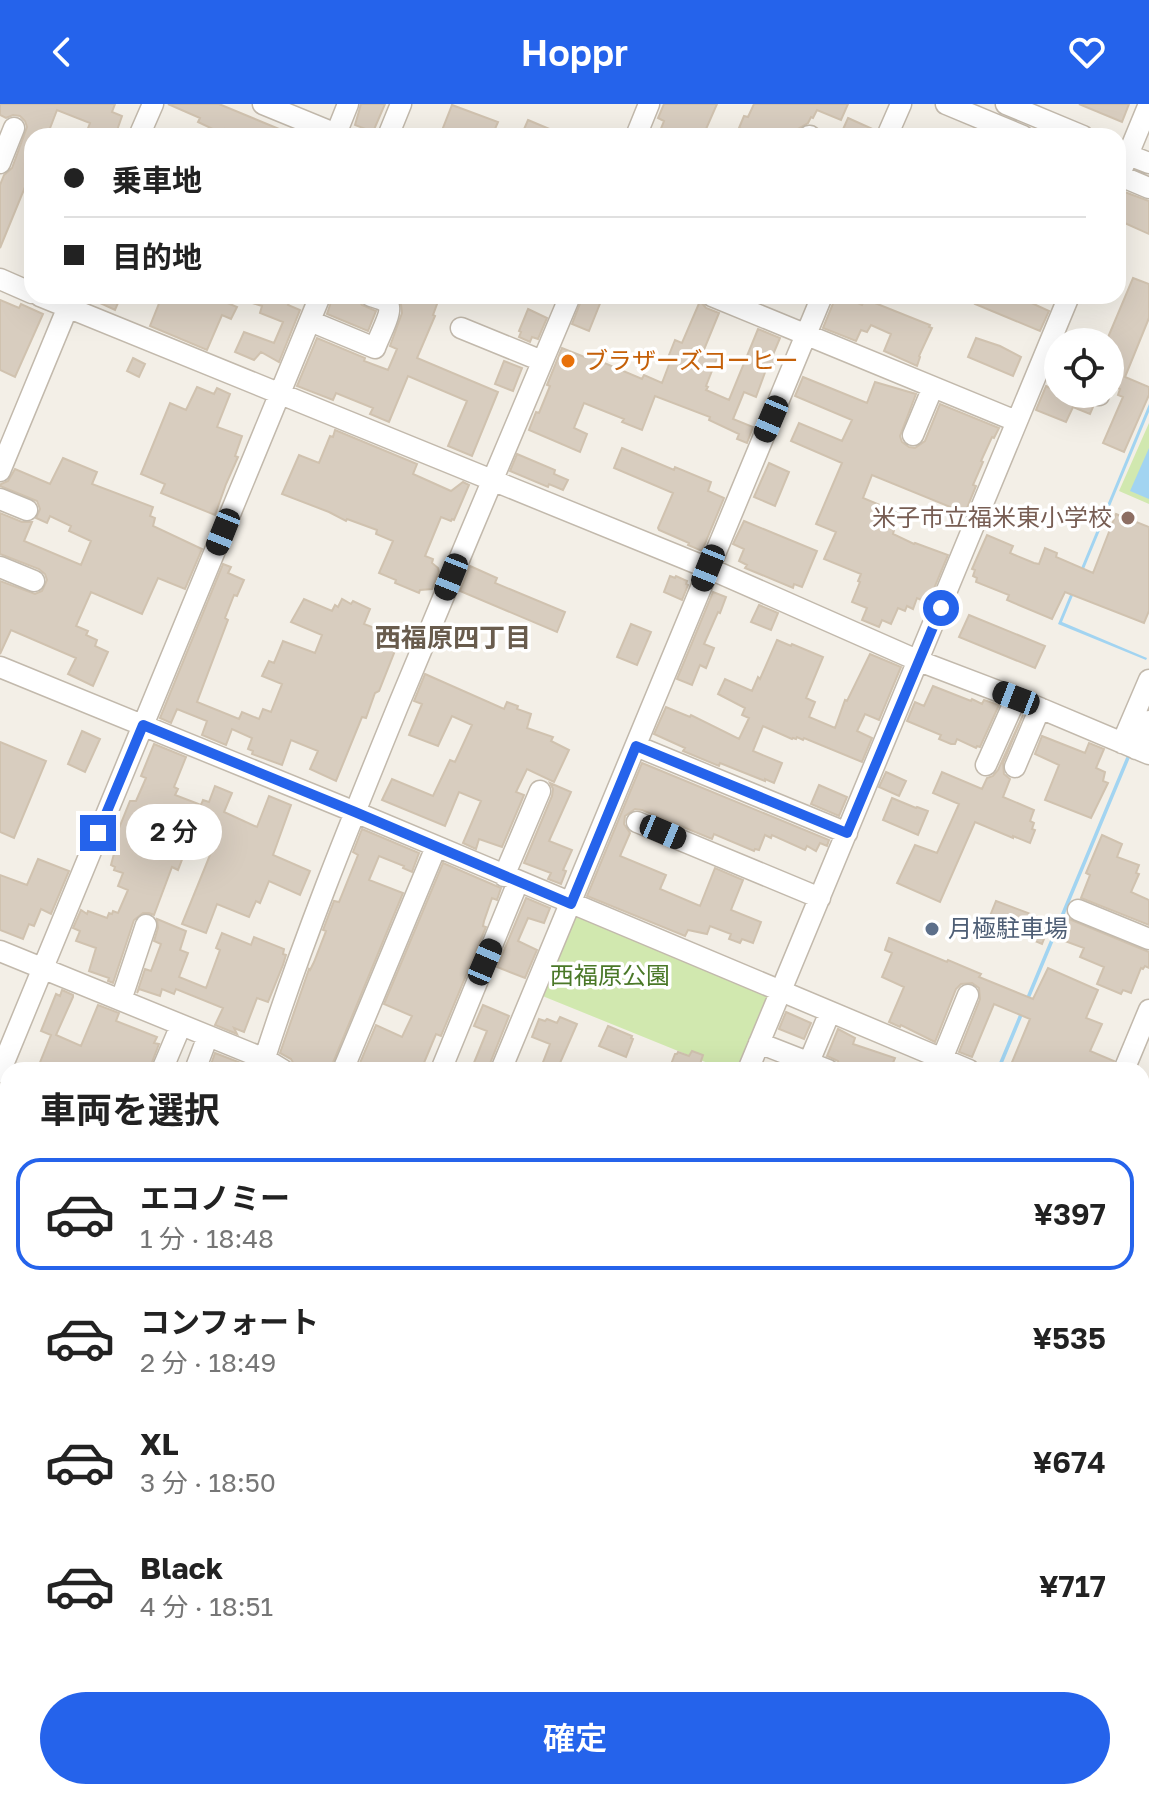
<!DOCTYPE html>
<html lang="ja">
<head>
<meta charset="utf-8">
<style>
	body { margin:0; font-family:"Golos Text","Noto Sans JP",sans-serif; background:#f6f6f6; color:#222; height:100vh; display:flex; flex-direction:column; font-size:30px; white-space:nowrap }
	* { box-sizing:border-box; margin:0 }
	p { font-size:26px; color:#767676 }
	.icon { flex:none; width:44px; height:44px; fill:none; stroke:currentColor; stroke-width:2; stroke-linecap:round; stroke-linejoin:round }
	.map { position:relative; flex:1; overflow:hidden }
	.side { position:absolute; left:0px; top:958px; width:1150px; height:738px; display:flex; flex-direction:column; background:#fff; border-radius:24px 24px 0 0; box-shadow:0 8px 32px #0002 }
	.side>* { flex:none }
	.guide { position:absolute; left:24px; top:24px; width:1102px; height:176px; border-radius:24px; box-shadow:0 8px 32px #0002; display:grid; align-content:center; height:176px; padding:0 40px; background:#fff }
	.fabs { position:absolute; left:1044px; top:224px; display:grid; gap:16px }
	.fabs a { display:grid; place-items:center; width:80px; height:80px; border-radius:50%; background:#fff; box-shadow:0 8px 32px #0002; font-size:40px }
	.end { position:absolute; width:36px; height:36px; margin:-18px; border:10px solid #2563eb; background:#fff; box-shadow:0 0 0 4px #fff }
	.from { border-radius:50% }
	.bubble { position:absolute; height:56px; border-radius:28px; background:#fff; box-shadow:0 8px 32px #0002; font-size:26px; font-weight:600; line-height:56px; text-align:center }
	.car { position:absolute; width:24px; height:48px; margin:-24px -12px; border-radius:10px; box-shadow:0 0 6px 2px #0007; background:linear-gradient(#222 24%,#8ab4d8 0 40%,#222 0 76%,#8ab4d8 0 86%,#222 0) }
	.guide b { display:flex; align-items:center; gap:28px; height:76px; font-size:30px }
	.guide b+b { border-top:2px solid #e0e0e0 }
	.guide i { width:20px; height:20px; background:#222 }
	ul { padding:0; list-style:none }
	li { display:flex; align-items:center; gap:24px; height:112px; margin:0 16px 12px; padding:0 24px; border:4px solid transparent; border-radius:24px }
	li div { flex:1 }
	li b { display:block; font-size:30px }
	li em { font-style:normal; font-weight:600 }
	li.selected { border-color:#2563eb }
	li>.icon { width:72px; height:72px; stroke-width:1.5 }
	h2 { padding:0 40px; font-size:36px; line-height:96px }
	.primary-button { display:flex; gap:16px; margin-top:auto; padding:16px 40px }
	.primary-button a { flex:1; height:92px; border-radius:48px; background:#2563eb; color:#fff; font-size:32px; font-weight:600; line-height:92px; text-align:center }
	header { display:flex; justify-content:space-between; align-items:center; height:104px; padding:0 40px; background:#2563eb; color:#fff; font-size:36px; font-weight:600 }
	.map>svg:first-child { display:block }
</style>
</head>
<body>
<header><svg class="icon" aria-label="back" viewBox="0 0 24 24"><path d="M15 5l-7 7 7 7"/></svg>Hoppr<svg class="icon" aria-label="heart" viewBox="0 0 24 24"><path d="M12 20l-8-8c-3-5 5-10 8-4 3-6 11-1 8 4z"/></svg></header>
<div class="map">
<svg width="1149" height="1695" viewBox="0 0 1149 1695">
	<rect width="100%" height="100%" fill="#f3efe7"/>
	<!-- green -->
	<path fill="#d1e8af" d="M1149 319V400L1119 387Z
		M571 808 769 890 740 966H725L540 891Z"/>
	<!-- water -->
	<path fill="#a2d4f1" d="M1149 300V308L1062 518 1147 554 1146 556 1058 520Z
		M1149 344V395L1130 387Z
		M1128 649 1131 651 1000 966H996Z"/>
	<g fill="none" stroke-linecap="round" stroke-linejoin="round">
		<!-- stream -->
		<path stroke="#a2d4f1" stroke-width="4" d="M1142 1647 1145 1621"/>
	</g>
	<!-- building -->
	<path fill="#d8cdbf" stroke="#d0c2af" stroke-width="2" d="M0 0H115L112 8 122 12 115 32H85L90 19 57 6 47 32H32V66L0 144V81L4 71 12 64 27 23 25 17 20 12 13 11 6 14 0 11Z
		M168 0H219L296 32H241L225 25 223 30 198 18 200 14Z
		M361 0H385L373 28 355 21Z
		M664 0H717L703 32H658L664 17 658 14Z
		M754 0H848L841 16 817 6 813 14 811 13 808 19 798 25 796 32H759L739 24 744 12 748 13Z
		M1079 0H1129L1122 18Z
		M452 1 498 18 492 32H449L441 29Z
		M848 14 875 26 874 32H840Z
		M528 16 566 32H521Z
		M1122 87 1149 97V130L1118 116V105L1122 95 1118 92Z
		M1133 174 1149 180V214L1125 273 1149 283V291L1124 348 1103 339 1123 293 1118 291 1120 285 1110 281V238H1106Z
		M85 192H121L115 206Z
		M162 192H211L237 203 231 215 222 211 207 246 150 222Z
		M237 192H292L288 201 300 206 279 258 261 248 254 256 235 248 244 228 274 239 283 218 260 209 262 202 237 194Z
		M333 192H352L358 195 362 201 376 207 368 227 327 210Z
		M400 192H405L418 197 420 192H440L433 211 435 212 417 254 498 288 472 352 448 342 467 297 408 272 389 318 370 310 373 304 336 289 333 296 297 282 317 234 365 254 364 257 388 266 397 245 390 242 402 209Z
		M583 192H603L589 227 572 220Z
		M842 192 862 201 865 195 930 221 929 223 932 224 919 252 920 253 917 262 884 247 891 230 871 221 867 228 861 226 856 237 823 224 834 197 839 199Z
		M979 192H1027L1025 196 1049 207 1040 227 975 200Z
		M0 196 19 204 21 200 43 210 15 273 0 266Z
		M700 197 706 204 719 209 703 248 717 254 706 282 708 283 706 286 729 296 758 225 780 234 772 253 777 255 772 265 767 263 756 293 744 288 733 315 753 323 747 339 737 335 739 330 709 316 710 313 655 292 642 326 622 318 624 315 584 299 574 324 587 330 580 348 529 326 536 308 539 309 550 282 547 281 562 244 587 254 588 252 642 275 644 271 662 279 670 258 667 256 675 236 682 239Z
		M528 205 547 214 538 235 532 233 530 238 519 233 521 228 519 227Z
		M976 234 1000 242 1021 253 1013 272 968 253Z
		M133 254 145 260 139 273 127 267Z
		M504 257 522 264 513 287 495 280Z
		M803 273 867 299 875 278 916 290 900 332 902 338 909 343 915 344 925 337 940 300 999 324 994 334 992 333 981 357 983 358 973 381 976 382 965 409 872 371 863 394 899 409 892 425 894 426 893 430 914 440 915 439 948 451 928 499 917 494 913 505 907 502 905 507 898 504 891 520 882 516 879 523 862 516 867 504 852 498 860 478 858 477 861 470 824 455 836 428 816 420 842 359 791 337 799 319 842 337 852 316 795 292Z
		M1046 282 1058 288V290H1078L1077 292 1084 295 1093 303 1090 310 1073 303 1066 318 1036 306Z
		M197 283 214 290 217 284 230 290 217 323 242 332 235 352 238 353 226 380 215 411 161 389 165 380 141 370 170 299 186 306Z
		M335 326 417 360 413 370 451 387 463 378 469 381 454 416 452 415 451 417 441 413 425 452 433 455 432 459 438 464 439 468 432 485 420 486 419 489 395 479 396 476 379 469 393 437 376 430 377 426 347 415 346 417 329 408 282 390 299 351 319 359 330 332 333 333Z
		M622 344 674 366 675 363 711 378 708 387 724 394 702 447 688 441 689 439 659 426 658 424 673 389 614 364Z
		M517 350 555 366 554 370 568 376 563 386 549 380 548 383 510 367Z
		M63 354 97 368 92 380 153 403 150 412 155 414 153 422 202 445 185 485 158 474 142 510 91 488 76 522 88 527 86 531 97 536 95 542 108 548 93 582 68 570 76 554 11 526 0 550V477L35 490 42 487 47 476 45 470 39 465 0 450V409L22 418H32L24 437 81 461 91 437 69 427 71 422 50 412 47 419 36 414 40 405 37 397 0 382 1 380 8 377 15 365 50 380Z
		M769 359 789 368 775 402 754 393Z
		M1116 410 1149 423V507L1144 519 1065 488 1052 515 1007 496 1009 491 976 478 977 474 973 472 975 466 972 465 987 431 1013 442 1010 449 1034 459 1039 460 1045 444 1057 449 1056 453 1093 469Z
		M744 417 817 447 802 483 794 480 793 484 762 471 745 464 747 461 739 457 744 445 733 440Z
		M223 460 231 463 228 469 244 476 237 492 234 491 225 514 228 516 197 598 239 615 242 608 259 615 263 605 271 608 282 580 262 572 269 557 274 559 283 537 315 549 322 531 291 518 304 495 332 507 335 501 338 503 342 495 351 500 353 497 370 505 364 520 400 534 379 587 375 589 366 614 362 613 336 677 310 665 318 647 291 636 282 661 252 650 253 647 248 645 252 634 232 625 226 641 202 631 207 617 177 605 171 619 160 614Z
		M470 462 497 474 495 479 565 508 557 528 460 487Z
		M670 472 675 474 676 472 687 477 686 480 688 481 682 496 664 488Z
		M713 488 726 493 720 509 718 508 704 540 714 544 706 564 700 561 692 581 677 575Z
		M759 501 778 509 771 526 751 518Z
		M969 511 1045 542 1035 564 959 533Z
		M631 520 651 528 637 561 617 553Z
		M777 536 791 542 792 540 823 553 806 594 815 598 809 613 835 624 845 596 847 597 870 550 901 563 879 616 865 610 857 627 872 634 862 658 804 634 803 636 797 633 796 635 793 634 792 635 763 622 753 647 782 659 774 679 765 675V677L720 659 719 662 683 647 685 644 654 630 666 603 690 613 691 611 739 635 749 614 742 611 745 604 718 590 725 575 752 587 758 573 760 575Z
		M425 570 504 605 507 598 518 602 517 605 531 610 527 624 553 633 551 637 569 646 554 678 527 665 516 688 524 691 502 743 479 735 476 745 463 739 481 697 459 688 445 722 382 696 392 675 433 692 450 656 455 658 472 621 452 612 438 642 409 631 422 600 414 597Z
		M933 582 971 597 972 595 982 600 984 596 999 601 980 643 977 642 976 644 957 635 955 640H951L939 635 941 631 907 617 915 598 924 602Z
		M1023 611 1003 659 1004 670 1010 675 1003 693 1034 706 1030 717 1034 719 1032 725 1035 726 1030 739 1013 732V734L975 718 940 798 897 779 915 741 937 749 959 700 933 689 942 668 982 685 987 674 993 672 998 666Z
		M82 627 100 635 85 668 68 660Z
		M1042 632 1085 649 1089 639 1104 645 1096 664 1105 668 1103 677 1108 679 1091 714 1045 696 1059 661 1035 650Z
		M0 638 46 657 14 734 0 728Z
		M154 640 186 653 174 683 178 685 175 691 201 701 203 696 209 698 215 682 232 689 224 708 257 723 269 692 291 701 273 751 310 767 300 791 269 777 260 799 256 797 249 813 217 800 206 829 182 820 221 724 187 710 174 740 186 745 178 766 172 763 154 811 149 809H143L134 816 113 879 108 877 109 874 89 867 96 844 76 837 80 827 73 824 81 806 87 810 88 807 107 814 109 809 112 810 113 807 118 809 128 786 118 782 123 769 114 766 115 763 111 761 115 746 111 744 130 697H136L146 674 141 672Z
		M642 659 829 736 827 742 820 739 816 747 807 742 805 746 772 731 771 734 765 731 759 746 755 745 754 747 714 730 712 735 642 706 635 705 625 712 624 720 630 729 620 752 666 771 660 785 700 802 715 764 743 776 731 806 761 818 753 839 742 835 740 839 729 835 731 830 710 822 707 830 688 826 685 832 587 792Z
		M886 668 906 677 899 692 879 683Z
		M550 679 571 688 549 737 572 746 563 766 566 767 561 780 548 775 551 769 524 759 552 692 553 685Z
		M819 681 847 693 839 712 811 700Z
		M892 694 916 704 917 703 928 707 918 731 883 716Z
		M362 725 419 749 412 768 403 764 404 762 379 752 369 776 403 789 330 966H300L296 964 291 955 280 949 309 865 310 866 314 858 326 827 323 826 334 797 339 798 358 751 353 748Z
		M1102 731 1122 740 1117 753 1139 761 1136 769 1139 770 1131 788 1149 796V821L1081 794 1090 771 1086 769Z
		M38 755 69 767 51 810 41 805 34 822 29 820 23 835 0 826V771L27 781Z
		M443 759 501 784 497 796 492 794 484 817 483 822 486 823 441 932 436 930 421 966H357L376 921 402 933 412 912 384 900Z
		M526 794 550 804 544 819 528 814 518 837 537 846 525 874 497 863Z
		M996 797 1044 815 1043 817 1062 825 1064 822H1066L1069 815 1149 848V864L1145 862 1143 865 1141 864 1131 889 1123 886 1121 890 1097 880 1104 863 1080 853 1084 844 1046 830 1042 840 988 817Z
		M157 815 186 827 180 846 188 849 179 873 206 884 220 846 216 844 222 829 251 841 254 833 284 845 283 850 286 851 283 861 268 898 257 894 244 928 234 924 237 930 215 921 223 904 176 885 174 890 162 885 160 892 139 885 137 889 145 865 151 867 161 840 154 837 158 824Z
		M889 834 947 858 948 856 981 870 979 873 1033 895 1048 864 1098 886 1086 914 1102 920 1090 947 1114 957 1111 966H1017L1010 963 1030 915 994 900 972 953 959 948 980 895 979 884 972 879 961 880 956 885 935 938 901 921 900 923 889 918 904 883 882 873 892 849 885 846Z
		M62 886 73 891V893L56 931 81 942 98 901 119 909 116 917 157 933 154 939 159 940 149 966H37L51 931 41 927 56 890 60 892Z
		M483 901 509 912 489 962 487 961 485 966H471L487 927 474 922Z
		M786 908 811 919 804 935 779 925Z
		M560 913 577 920 557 966H540L550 940 532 933 539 915 545 917 547 915 557 919Z
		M608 922 632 932 631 934 633 935 626 953 599 942Z
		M838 925 855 934 853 940 895 954 890 966H841L838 957 827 952Z
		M692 947 703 951 698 966H677L670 963 675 950H677L678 948 689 952Z
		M215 949 249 962 248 966H209Z"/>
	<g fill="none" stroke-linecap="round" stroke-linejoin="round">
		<!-- minor casing -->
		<g stroke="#c2b9ac" stroke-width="23">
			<path id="minor" d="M263 0 341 32
				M946 0 1023 32
				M1006 0 1083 32
				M336 30 348 0
				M139 32 153 0
				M388 32 401 0
				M636 32 649 0
				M809 32H810
				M887 32 901 0
				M1118 47 1149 59
				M0 59 14 24
				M1118 71 1149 84
				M1118 75 1149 0
				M0 175 32 189
				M40 192 708 464 919 557 1016 594 1149 650
				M712 192 1016 317
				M310 217 375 244C378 235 391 211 389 203 387 196 377 194 371 192
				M461 224 542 257
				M1096 290 1099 291
				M913 331 933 283
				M0 367 72 193
				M0 395 27 406
				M0 463 34 477
				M0 563 355 708 969 966
				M1122 639 1149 576
				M636 642 847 729
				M1136 645 1149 617
				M986 661 1016 594
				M1015 663 1040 604
				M637 718 820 794
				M504 772 540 687
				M1078 806 1149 835
				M0 847 265 955 283 966
				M121 896 146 821
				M759 939 828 966
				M942 955 968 891
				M809 958 830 908
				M162 966 181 921
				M195 966 208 932
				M261 966C300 842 349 722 398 602 455 465 512 329 570 192
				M343 966 436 743
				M441 966 518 778
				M501 966 822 192
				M748 966 1069 192
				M1124 966 1149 906
				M0 968 320 192
				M1142 1037 1149 1039
				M0 1081 8 1084
				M0 1142 8 1146
				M1142 1221 1149 1228
				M1142 1343 1149 1349
				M1142 1485 1149 1489
				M0 1537 8 1520
				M1142 1599 1144 1572 1149 1545
				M1142 1615 1149 1617
				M108 1695 121 1688
				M344 1695 345 1688
				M1134 1695 1135 1688"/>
		</g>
		<!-- major casing -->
		<g stroke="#e4b864" stroke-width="27">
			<path id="major" d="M0 1307 8 1312
				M0 1332 8 1337
				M1142 1421 1149 1414
				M521 1688 531 1695
				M556 1688 565 1695
				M849 1695 857 1688"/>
		</g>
		<!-- minor -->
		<use href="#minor" stroke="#fff" stroke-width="20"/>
		<!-- major -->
		<use href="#major" stroke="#fedb94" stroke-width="24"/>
	</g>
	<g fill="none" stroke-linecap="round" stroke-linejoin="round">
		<!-- route -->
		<path stroke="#2563eb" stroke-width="10" d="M98 729 143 621 355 708 571 800 636 642 847 729 941 504"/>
	</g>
	<!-- markers -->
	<circle fill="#e8710a" stroke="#fff" stroke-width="3" cx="568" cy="257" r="8"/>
	<circle fill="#8d6e63" stroke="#fff" stroke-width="3" cx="1128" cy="414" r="8"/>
	<circle fill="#5c6f8a" stroke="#fff" stroke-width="3" cx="932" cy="825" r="8"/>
	<g text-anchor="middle" stroke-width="7" stroke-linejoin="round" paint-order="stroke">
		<!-- food labels -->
		<g font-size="24" fill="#c56008" stroke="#fff" text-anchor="start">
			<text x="584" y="265">ブラザーズコーヒー</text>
		</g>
		<!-- education labels -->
		<g font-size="24" fill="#785e54" stroke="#fff" text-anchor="end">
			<text x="1112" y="422">米子市立福米東小学校</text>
		</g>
		<!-- service labels -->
		<g font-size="24" fill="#4e5e75" stroke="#fff" text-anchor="start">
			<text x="948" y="833">月極駐車場</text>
		</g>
		<!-- park labels -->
		<g font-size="24" fill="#4a7828" stroke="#fff">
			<text x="610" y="880">西福原公園</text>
		</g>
		<!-- neighbourhood labels -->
		<g font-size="26" font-weight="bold" fill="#695c4d" stroke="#fff">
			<text x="453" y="543">西福原四丁目</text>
		</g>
	</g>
</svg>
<div class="fabs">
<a><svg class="icon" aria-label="locate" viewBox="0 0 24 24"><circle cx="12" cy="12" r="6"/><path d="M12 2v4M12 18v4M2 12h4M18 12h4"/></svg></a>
</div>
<i class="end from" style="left:941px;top:504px"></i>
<i class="end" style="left:98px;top:729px"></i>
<div class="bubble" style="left:126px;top:700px;width:96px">2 分</div>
<i class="car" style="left:771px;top:315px;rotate:203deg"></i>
<i class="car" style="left:223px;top:428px;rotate:202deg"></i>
<i class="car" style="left:708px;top:464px;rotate:202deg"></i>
<i class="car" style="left:451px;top:473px;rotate:202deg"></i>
<i class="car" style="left:1016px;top:594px;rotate:291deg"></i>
<i class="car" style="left:663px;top:728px;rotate:113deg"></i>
<i class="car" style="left:485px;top:858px;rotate:23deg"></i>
<div class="guide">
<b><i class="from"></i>乗車地</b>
<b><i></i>目的地</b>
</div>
<section class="side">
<h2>車両を選択</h2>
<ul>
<li class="selected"><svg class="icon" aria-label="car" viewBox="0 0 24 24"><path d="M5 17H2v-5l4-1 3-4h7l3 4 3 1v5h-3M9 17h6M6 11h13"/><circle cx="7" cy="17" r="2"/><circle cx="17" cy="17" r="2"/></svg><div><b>エコノミー</b><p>1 分 · 18:48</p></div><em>¥397</em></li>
<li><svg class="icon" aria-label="car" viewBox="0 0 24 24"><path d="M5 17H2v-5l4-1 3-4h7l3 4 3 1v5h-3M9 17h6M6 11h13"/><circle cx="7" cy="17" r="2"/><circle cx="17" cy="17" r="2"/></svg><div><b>コンフォート</b><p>2 分 · 18:49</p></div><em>¥535</em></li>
<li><svg class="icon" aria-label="car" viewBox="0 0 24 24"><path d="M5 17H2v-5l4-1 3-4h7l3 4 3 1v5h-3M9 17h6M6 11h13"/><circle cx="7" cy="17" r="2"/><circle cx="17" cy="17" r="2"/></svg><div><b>XL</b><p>3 分 · 18:50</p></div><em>¥674</em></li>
<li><svg class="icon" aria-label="car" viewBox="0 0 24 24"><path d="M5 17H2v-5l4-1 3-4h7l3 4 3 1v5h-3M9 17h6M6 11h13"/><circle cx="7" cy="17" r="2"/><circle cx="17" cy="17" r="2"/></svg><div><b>Black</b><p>4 分 · 18:51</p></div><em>¥717</em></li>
</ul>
<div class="primary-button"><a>確定</a></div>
</section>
</div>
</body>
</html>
